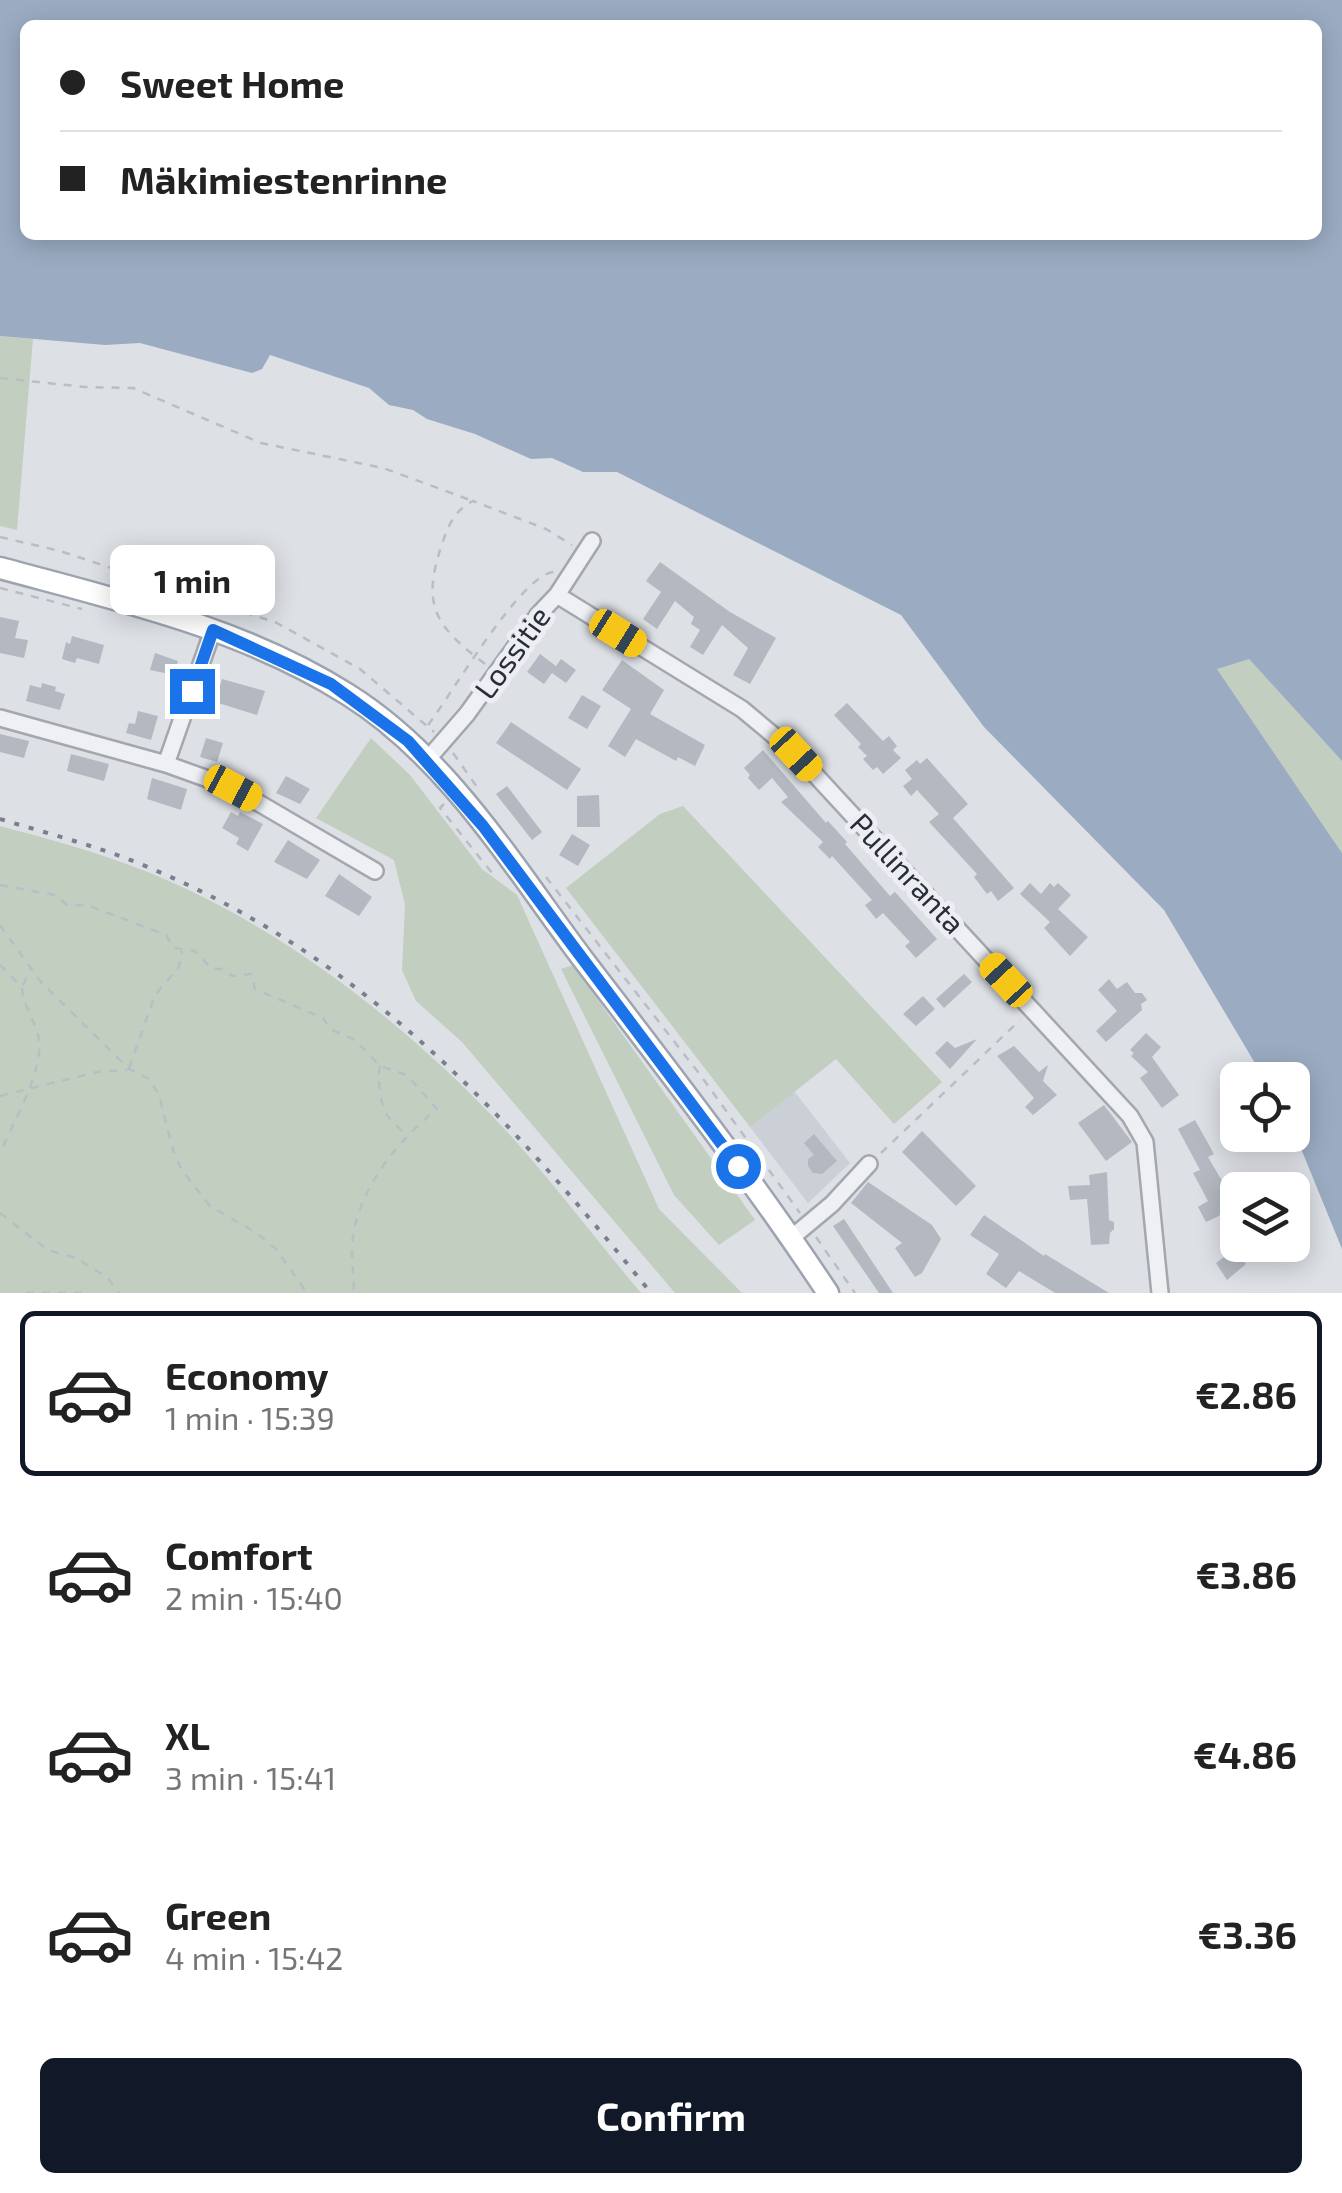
<!DOCTYPE html>
<html lang="en">
<head>
<meta charset="utf-8">
<style>
	body { margin:0; font-family:"Exo 2",sans-serif; background:#f2f2f2; color:#222; height:100vh; display:flex; flex-direction:column; font-size:38px; white-space:nowrap }
	* { box-sizing:border-box; margin:0 }
	p { font-size:32px; color:#767676 }
	.icon { flex:none; width:55px; height:55px; fill:none; stroke:currentColor; stroke-width:2; stroke-linecap:round; stroke-linejoin:round }
	.map { position:relative; height:1293px; overflow:hidden }
	.panel { display:flex; flex-direction:column; background:#fff; flex:1 }
	.panel>* { flex:none }
	.banner { position:absolute; left:20px; top:20px; width:1302px; height:220px; border-radius:15px; box-shadow:0 5px 25px #0003; display:grid; align-content:center; height:220px; padding:0 40px; background:#fff }
	.tools { position:absolute; left:1220px; top:1062px; display:grid; gap:20px }
	.tools a { display:grid; place-items:center; width:90px; height:90px; border-radius:15px; background:#fff; box-shadow:0 5px 25px #0003; font-size:50px }
	.end { position:absolute; width:45px; height:45px; margin:-22px; border:12px solid #1a73e8; background:#fff; box-shadow:0 0 0 5px #fff }
	.from { border-radius:50% }
	.bubble { position:absolute; height:70px; border-radius:15px; background:#fff; box-shadow:0 5px 25px #0003; font-size:32px; font-weight:700; line-height:70px; text-align:center }
	.car { position:absolute; width:30px; height:60px; margin:-30px -15px; border-radius:12px; box-shadow:0 0 8px 2px #0007; background:linear-gradient(#f5c518 24%,#345 0 40%,#f5c518 0 76%,#345 0 86%,#f5c518 0) }
	.banner b { display:flex; align-items:center; gap:35px; height:95px; font-size:38px }
	.banner b+b { border-top:2px solid #e0e0e0 }
	.banner i { width:25px; height:25px; background:#222 }
	ul { padding:18px 0 0; list-style:none }
	li { display:flex; align-items:center; gap:30px; height:165px; margin:0 20px 15px; padding:0 20px; border:5px solid transparent; border-radius:15px }
	li div { flex:1 }
	li b { display:block; font-size:38px }
	li em { font-style:normal; font-weight:700 }
	li.on { border-color:#111827 }
	li>.icon { width:90px; height:90px; stroke-width:1.5 }
	.button { display:flex; gap:20px; margin-top:auto; padding:20px 40px }
	.button a { flex:1; height:115px; border-radius:15px; background:#111827; color:#fff; font-size:40px; font-weight:700; line-height:115px; text-align:center }
	.map>svg:first-child { display:block }
</style>
</head>
<body>
<div class="map">
<svg width="1342" height="1293" viewBox="0 0 1342 1293">
	<rect width="100%" height="100%" fill="#dde0e5"/>
	<!-- built -->
	<path fill="#cbcfd6" d="M794 1091 850 1163 808 1203 750 1127Z"/>
	<!-- green -->
	<path fill="#c2cebf" d="M0 336 33 339 17 530 0 526Z
		M1248 658 1342 761V853L1217 669Z
		M371 738 410 775 482 869 517 895 659 1209 742 1293H675L462 1042 416 1001 402 970 405 905 394 860 316 818Z
		M683 806 942 1082 894 1124 836 1059 750 1127 566 888 660 814Z
		M0 826C49 839 97 852 145 871 280 924 413 1029 510 1135 556 1186 597 1241 641 1293H0Z
		M573 965 755 1220 719 1245 674 1195 561 969Z"/>
	<!-- water -->
	<path fill="#9bacc2" fill-rule="evenodd" d="M0 0H1342V761L1249 659 1217 669 1342 853V1249L1293 1129 1292 1080H1265L1164 910 984 727 901 615 617 472H583L552 458 531 459 475 434 427 419 413 410 389 405 369 388 270 355 262 369 252 373 140 343 105 345 0 336ZM25 25H1318V235H25Z"/>
	<!-- building -->
	<path fill="#b4b9c1" d="M660 562 730 612 776 638 750 684 733 675 748 648 722 625 703 655 690 647 700 630 691 624 694 617 675 601 657 629 643 619 661 592 646 581Z
		M0 617 19 621 15 638 28 640 24 658 0 653Z
		M72 636 104 645 99 664 77 658 75 663 62 659 66 642 70 644Z
		M155 653 178 661 174 675 150 670Z
		M540 654 556 666 561 659 576 670 566 683 552 673 544 684 527 672Z
		M622 660 664 690 650 714 705 745 695 766 678 757 676 761 636 739 625 757 608 746 631 709 602 690Z
		M222 679 265 691 257 715 215 702Z
		M42 683 56 687 55 691 65 694 60 710 26 701 30 685 41 688Z
		M582 695 601 706 587 729 568 718Z
		M847 703 883 741 889 736 897 746 893 750 901 758 883 774 877 767 873 770 863 759 867 756 858 747 861 744 834 715Z
		M138 711 158 716 151 740 126 733 129 723 135 724Z
		M511 722 581 769 567 790 496 743Z
		M0 734 29 741 24 758 0 752Z
		M206 738 223 743 217 762 200 757Z
		M763 750 826 823 828 821 847 842 845 844 890 896 895 892 937 939 916 958 905 946 910 942 883 913 876 919 865 905 872 900 832 856 830 859 818 847 823 842 781 802 788 797 772 778 759 790 748 778 750 775 744 768Z
		M71 754 109 764 104 781 67 771Z
		M927 758 968 804 953 818 1014 888 998 901 991 891 987 894 974 877 977 874 929 822 939 814 917 790 911 796 903 786 912 779 905 770 917 760 920 764Z
		M286 776 310 789 300 804 276 793Z
		M152 778 187 789 181 810 147 799Z
		M507 786 542 832 532 840 496 794Z
		M599 795 600 827H577V796Z
		M231 812 238 816 240 812 263 824 248 851 236 844 239 838 222 828Z
		M572 834 590 845 578 866 559 855Z
		M288 840 320 860 307 879 274 862Z
		M339 874 372 897 359 916 325 896Z
		M1030 883 1041 894 1050 883 1054 887 1058 883 1071 895 1058 909 1088 937 1070 956 1044 928 1050 922 1020 894Z
		M964 974 972 982 944 1008 936 999Z
		M1109 979 1117 989 1127 982 1135 993H1142L1147 1000 1141 1004 1142 1010 1106 1042 1096 1031 1117 1011 1098 990Z
		M923 996 935 1009 916 1026 903 1014Z
		M1146 1033 1161 1047 1152 1057 1179 1095 1162 1108 1140 1078 1148 1072 1131 1056 1134 1053 1130 1050Z
		M977 1039 950 1069 935 1053 947 1041 955 1048Z
		M1014 1046 1039 1072 1048 1065 1043 1081 1057 1095 1033 1115 1025 1107 1034 1098 997 1056Z
		M1104 1105 1132 1142 1106 1161 1078 1123Z
		M1195 1120 1214 1154 1208 1157 1225 1186 1233 1182 1238 1189V1202L1222 1208 1219 1216 1206 1222 1198 1207 1208 1201 1193 1173 1200 1170 1178 1129Z
		M922 1131 976 1186 956 1206 902 1152Z
		M814 1134 837 1161 822 1174 813 1173 808 1166V1159L814 1155 804 1143Z
		M1107 1172 1109 1220 1114 1222V1229L1110 1233 1109 1244 1091 1245 1087 1199 1070 1200 1068 1186 1090 1185 1089 1175Z
		M868 1182 932 1225 941 1239 922 1273 915 1277 895 1248 902 1243 851 1203Z
		M984 1215 1044 1256 1045 1254 1109 1293H1055L1019 1271 1006 1288 986 1274 999 1254 970 1235Z
		M844 1219 893 1293H879L833 1226Z
		M1235 1249 1246 1264 1227 1280 1216 1263Z"/>
	<g fill="none" stroke-linecap="round" stroke-linejoin="round">
		<!-- minor casing -->
		<g stroke="#a3a7ae" stroke-width="20">
			<path id="minor" d="M557 595 742 709 796 754 1130 1116 1145 1142 1160 1293
				M0 718 166 764 233 788 375 871
				M427 760 467 714 538 615 557 595 592 541
				M166 764 213 630
				M790 1239 832 1204 869 1164"/>
		</g>
		<!-- major casing -->
		<g stroke="#9da4b0" stroke-width="25">
			<path id="major" d="M0 568C118 600 243 628 347 694 447 756 513 866 582 958 666 1068 752 1178 828 1293"/>
		</g>
		<!-- path -->
		<path stroke="#bbbdc4" stroke-width="2.5" stroke-dasharray="8 8" stroke-linecap="butt" d="M0 378 85 387 133 388 261 443 383 468 473 501
			M0 537 60 551 277 623 360 669 434 732
			M0 588 82 609
			M485 664C435 626 421 606 442 544 449 524 454 511 473 501L546 529 572 545
			M428 725C452 694 521 574 554 572
			M453 753 477 787
			M444 804 440 808 492 873
			M546 877 698 1072 800 1213
			M0 885 55 895 67 905H87L166 935 174 948 195 951 212 969H224L232 976 251 974 255 989 323 1018 330 1029 355 1040 380 1066 407 1075 437 1109C395 1143 351 1197 352 1254 352 1267 355 1279 353 1293
			M0 925 40 981 129 1069 149 1079 159 1095 173 1150 181 1169 210 1206 255 1232 276 1249 307 1293
			M0 965 22 987C23 1008 36 1020 39 1040 43 1072 13 1123 0 1153
			M23 985 30 970
			M380 1066C377 1076 380 1106 388 1116 393 1125 400 1125 404 1136
			M129 1068 155 995 179 967 182 951
			M0 1096 97 1072 127 1070
			M881 1153 1020 1020
			M0 1213 48 1250 76 1258 108 1278 119 1293
			M816 1237 855 1293
			M26 1293H83"/>
		<!-- minor -->
		<use href="#minor" stroke="#eff0f4" stroke-width="15"/>
		<!-- major -->
		<use href="#major" stroke="#fff" stroke-width="20"/>
		<!-- rail -->
		<path stroke="#787f8d" stroke-width="4" stroke-dasharray="5 10" stroke-linecap="butt" d="M0 819C46 833 93 845 138 863 362 954 503 1110 651 1293"/>
	</g>
	<g fill="none" stroke-linecap="round" stroke-linejoin="round">
		<!-- route -->
		<path stroke="#1a73e8" stroke-width="12" d="M192 691 213 630 331 684 408 741 483 826 738 1166"/>
	</g>
	<g text-anchor="middle" stroke-width="10" stroke-linejoin="round" paint-order="stroke">
		<!-- street labels -->
		<g font-size="30" fill="#282d3a" stroke="#eceef3">
			<text transform="translate(513 653) rotate(-54)" y="10">Lossitie</text>
			<text transform="translate(907 874) rotate(47)" y="10">Pullinranta</text>
		</g>
	</g>
</svg>
<div class="tools">
<a><svg class="icon" aria-label="locate" viewBox="0 0 24 24"><circle cx="12" cy="12" r="6"/><path d="M12 2v4M12 18v4M2 12h4M18 12h4"/></svg></a>
<a><svg class="icon" aria-label="layers" viewBox="0 0 24 24"><path d="M12 4l9 5-9 5-9-5zM3 14l9 5 9-5"/></svg></a>
</div>
<i class="end from" style="left:738px;top:1166px"></i>
<i class="end" style="left:192px;top:691px"></i>
<div class="bubble" style="left:110px;top:545px;width:165px">1 min</div>
<i class="car" style="left:618px;top:633px;rotate:122deg"></i>
<i class="car" style="left:796px;top:754px;rotate:137deg"></i>
<i class="car" style="left:233px;top:788px;rotate:118deg"></i>
<i class="car" style="left:1006px;top:980px;rotate:317deg"></i>
<div class="banner">
<b><i class="from"></i>Sweet Home</b>
<b><i></i>Mäkimiestenrinne</b>
</div>
</div>
<section class="panel">
<ul>
<li class="on"><svg class="icon" aria-label="car" viewBox="0 0 24 24"><path d="M5 17H2v-5l4-1 3-4h7l3 4 3 1v5h-3M9 17h6M6 11h13"/><circle cx="7" cy="17" r="2"/><circle cx="17" cy="17" r="2"/></svg><div><b>Economy</b><p>1 min · 15:39</p></div><em>€2.86</em></li>
<li><svg class="icon" aria-label="car" viewBox="0 0 24 24"><path d="M5 17H2v-5l4-1 3-4h7l3 4 3 1v5h-3M9 17h6M6 11h13"/><circle cx="7" cy="17" r="2"/><circle cx="17" cy="17" r="2"/></svg><div><b>Comfort</b><p>2 min · 15:40</p></div><em>€3.86</em></li>
<li><svg class="icon" aria-label="car" viewBox="0 0 24 24"><path d="M5 17H2v-5l4-1 3-4h7l3 4 3 1v5h-3M9 17h6M6 11h13"/><circle cx="7" cy="17" r="2"/><circle cx="17" cy="17" r="2"/></svg><div><b>XL</b><p>3 min · 15:41</p></div><em>€4.86</em></li>
<li><svg class="icon" aria-label="car" viewBox="0 0 24 24"><path d="M5 17H2v-5l4-1 3-4h7l3 4 3 1v5h-3M9 17h6M6 11h13"/><circle cx="7" cy="17" r="2"/><circle cx="17" cy="17" r="2"/></svg><div><b>Green</b><p>4 min · 15:42</p></div><em>€3.36</em></li>
</ul>
<div class="button"><a>Confirm</a></div>
</section>
</body>
</html>
